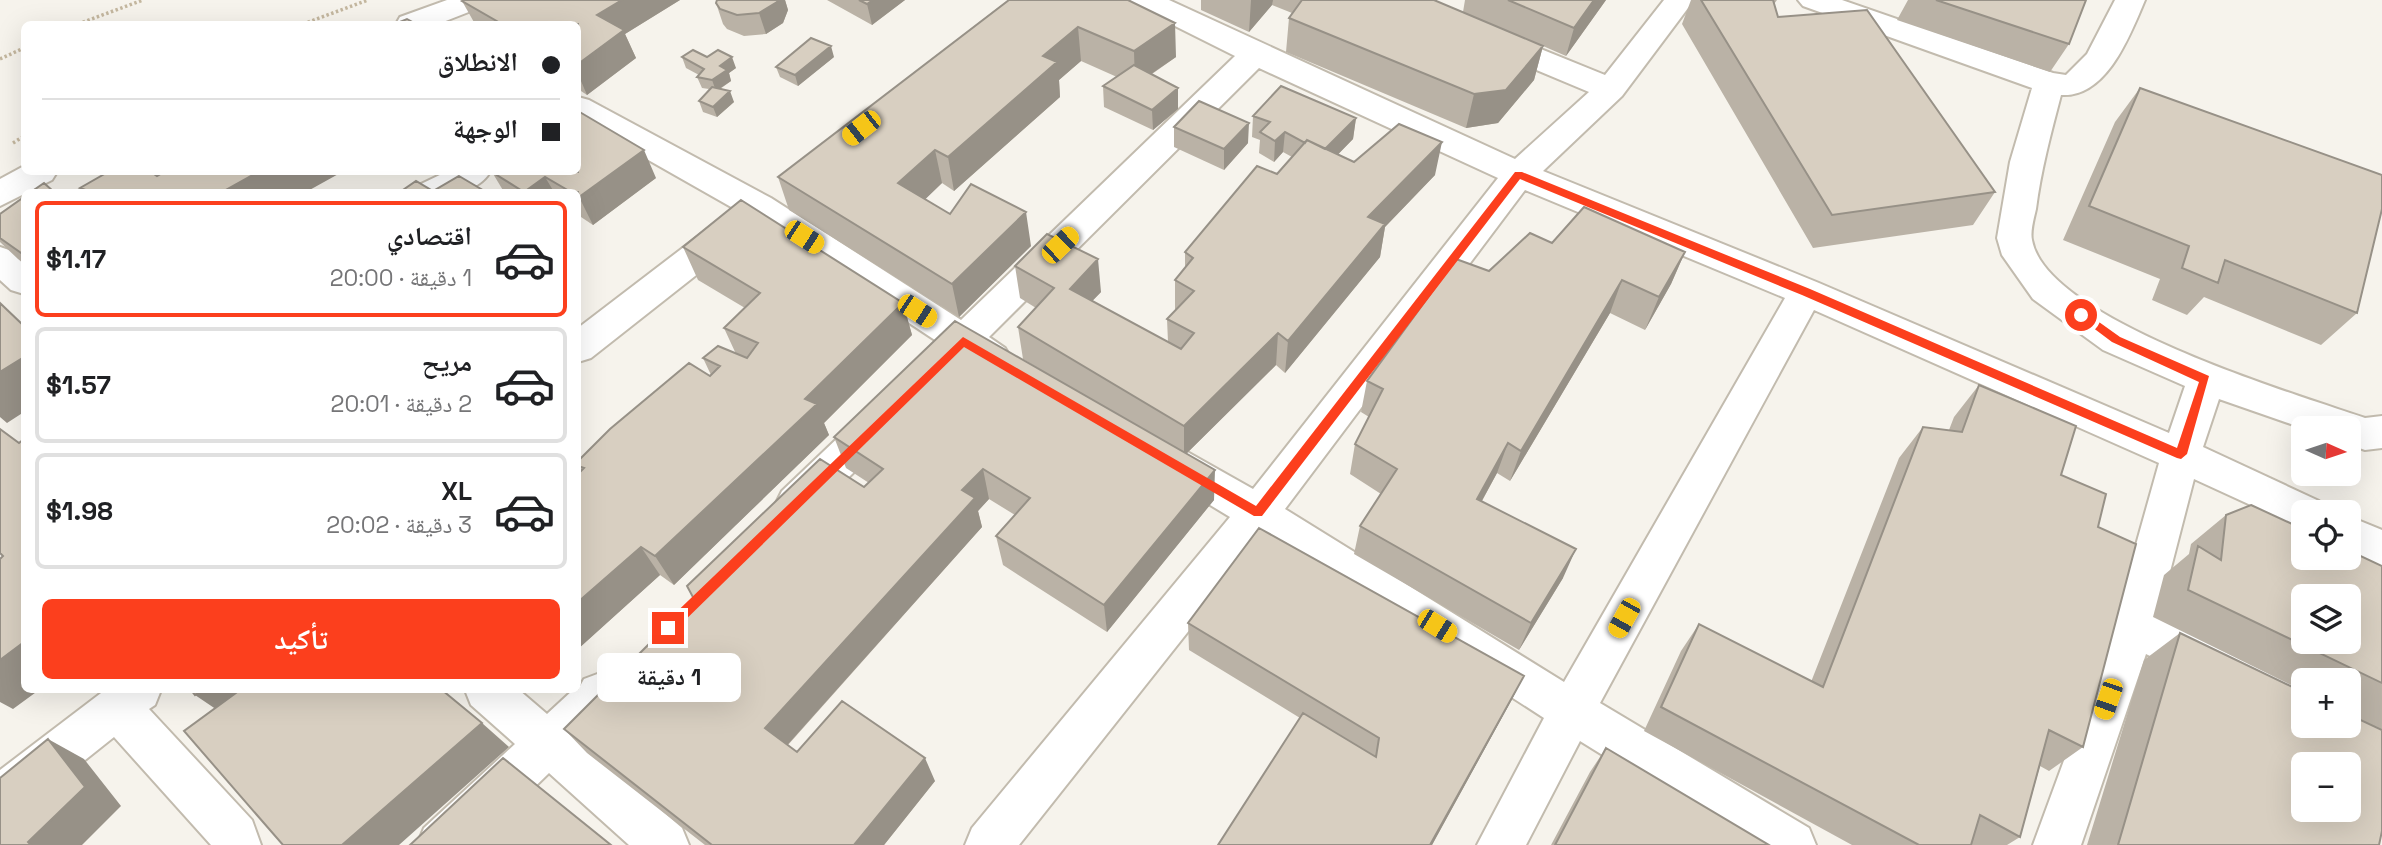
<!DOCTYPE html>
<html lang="ar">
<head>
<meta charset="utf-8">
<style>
	body { margin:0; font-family:"Space Grotesk","Noto Naskh Arabic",sans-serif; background:#f2f2f2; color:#202124; direction:rtl; height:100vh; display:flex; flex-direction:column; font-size:26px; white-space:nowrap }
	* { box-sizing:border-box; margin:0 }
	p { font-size:23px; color:#757577 }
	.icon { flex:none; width:38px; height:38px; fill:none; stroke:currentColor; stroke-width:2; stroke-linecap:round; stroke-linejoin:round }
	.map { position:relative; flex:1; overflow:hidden; direction:ltr }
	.side { position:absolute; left:21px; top:189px; width:560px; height:504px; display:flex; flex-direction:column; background:#fff; border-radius:10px; box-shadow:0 7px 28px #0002; direction:rtl }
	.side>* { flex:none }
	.banner { position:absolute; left:21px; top:21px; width:560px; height:154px; border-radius:10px; box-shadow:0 7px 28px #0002; direction:rtl; display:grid; align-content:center; height:154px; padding:0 21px; background:#fff }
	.needle { width:46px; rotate:93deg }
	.buttons { position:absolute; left:2291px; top:416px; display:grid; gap:14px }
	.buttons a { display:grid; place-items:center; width:70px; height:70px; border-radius:10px; background:#fff; box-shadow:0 7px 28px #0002; font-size:35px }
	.end { position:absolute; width:32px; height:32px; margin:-16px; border:9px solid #fc3f1d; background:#fff; box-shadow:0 0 0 4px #fff }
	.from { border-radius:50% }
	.bubble { position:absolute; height:49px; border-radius:10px; background:#fff; box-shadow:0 7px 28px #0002; font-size:23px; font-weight:800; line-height:49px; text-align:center; direction:rtl }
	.car { position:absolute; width:21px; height:42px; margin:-21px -10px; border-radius:9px; box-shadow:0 0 5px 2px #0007; background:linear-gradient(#f5c518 24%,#345 0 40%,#f5c518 0 76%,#345 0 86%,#f5c518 0) }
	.banner b { display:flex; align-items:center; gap:24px; height:66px; font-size:26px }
	.banner b+b { border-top:2px solid #e0e0e0 }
	.banner i { width:18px; height:18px; background:#202124 }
	ul { padding:12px 0 0; list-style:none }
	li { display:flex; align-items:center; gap:21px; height:116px; margin:0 14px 10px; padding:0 7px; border:4px solid #e0e0e0; border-radius:10px }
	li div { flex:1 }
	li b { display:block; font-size:26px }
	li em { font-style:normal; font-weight:800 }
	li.current { border-color:#fc3f1d }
	li>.icon { width:63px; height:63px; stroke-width:1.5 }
	.cta { display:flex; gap:14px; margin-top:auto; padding:14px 21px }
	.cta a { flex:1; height:80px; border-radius:10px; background:#fc3f1d; color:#fff; font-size:28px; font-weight:800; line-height:80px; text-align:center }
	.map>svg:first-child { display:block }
</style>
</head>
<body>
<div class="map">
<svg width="2382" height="845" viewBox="0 0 2382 845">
	<rect width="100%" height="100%" fill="#f6f3ec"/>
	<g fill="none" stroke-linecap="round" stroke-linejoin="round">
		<!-- minor casing -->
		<g stroke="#c2bbae" stroke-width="4">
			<path id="minor" d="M447 0H489L484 6 438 24H396L400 17Z
				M1130 0H1169L1515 159 1589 92 1384 6 1379 0H1420L1605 75 1664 0H1694L1622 96 1543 171 1819 283 2169 433 2185 386 2103 350 2033 299 2002 255 1997 238 2010 162 2032 88 1803 6 1798 0H1842L2053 73 2066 75 2087 54 2115 0H2145C2130 35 2107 98 2061 95 2051 133 2041 170 2036 209 2034 218 2030 231 2032 240 2046 320 2295 394 2365 418L2382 416V448L2365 450 2348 444V429H2305L2219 399 2203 447 2319 501 2325 513H2303V529L2194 479 2158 618 2303 687V726H2313L2303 730 2287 724 2146 654 2081 845H2033L2113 627 2159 463 1814 310 1600 703 1809 828 1816 845H1748L1580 741 1526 845H1477L1544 718 1263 537 1019 845H965L972 828 1230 517 1154 471 1148 460 1154 449 1168 444 1182 449 1253 489 1498 178 1259 68 989 337 1005 348 1011 358 1005 368 992 372 966 360C955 372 947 374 931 369L925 359 938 342 747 216 578 120V97L589 100 771 198 961 320 1235 56 1135 6ZM1525 190 1785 298 1564 682 1285 509Z
				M24 166V172H57L52 180 0 206V179Z
				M446 172H490C475 197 442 192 417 192L421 184Z
				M730 218 742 221 747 230 742 239 591 358 578 362V328L718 221Z
				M0 247 12 251 24 261V294L11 290 0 280Z
				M879 407 893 412 898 423 893 434 810 515 796 520 782 515 776 503 782 491 865 412Z
				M2348 516 2382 530V567L2348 553Z
				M600 673 616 679 622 694 616 709 581 742 682 828 689 845H629L549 773 475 845H417L424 828 515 744 471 705 465 690H519L547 714 573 690H578L584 679Z
				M105 690H161L155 705 149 709 252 820 261 845H211L114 737 16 815 0 822V770Z"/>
		</g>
		<!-- path -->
		<path stroke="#c4b79f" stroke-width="3.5" stroke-dasharray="2.5 2.5" stroke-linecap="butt" d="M78 24 143 0
			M303 24 368 0
			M0 59 24 48
			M13 143 24 136"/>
		<!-- minor -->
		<use href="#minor" fill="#fff" fill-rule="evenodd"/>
	</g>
	<!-- wall -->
	<path fill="#bab2a6" d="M464 0H680L625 34 636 58 587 95 578 89V24H475L462 1Z
		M717 0H785L788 10 783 23 766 34 744 36 727 29 723 24 716 3Z
		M827 0H905L872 25Z
		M1008 0H1128L1176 57 1152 74 1178 109 1153 130 1104 107 1103 86 1117 77 1081 61 1059 80 1060 97 954 191 942 183 925 199 950 214 1031 246 959 317 789 210 778 177Z
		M1201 0H1434L1463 12 1465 0H1606L1566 56 1543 46 1534 80 1498 123 1466 128 1286 52 1289 18 1292 13 1272 5 1249 32 1201 10Z
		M1691 0H1777L1774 4 1778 17 1995 192 1973 225 1813 248 1682 24Z
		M1908 0H2086L2069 44 2050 72 1897 20Z
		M682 57H707L736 68 729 73 731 81 720 89 734 102 717 117 703 112 699 101 709 89 702 88 697 77 699 75 686 68Z
		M834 57 798 86 780 77 776 67Z
		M2140 88 2357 313 2321 345 2204 297 2187 315 2152 300 2160 279 2063 240 2115 122Z
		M1253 116 1356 118 1353 139 1338 154 1354 162 1435 175 1385 227 1380 257 1285 373 1276 365 1186 454 1214 500 1107 632 1003 565 996 536 1015 515 989 499 978 511 982 527 788 745 797 752 935 781 884 845H705L587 753 564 729 869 483 846 468 834 437 1061 382 1023 359 1018 327 1036 308 1020 298 1015 266 1101 292 1092 301 1168 342 1167 319 1175 311V280L1185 268V252L1277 174 1292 157 1283 152 1274 162 1259 153 1260 140 1252 137Z
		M1174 127 1248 143 1224 170 1174 147Z
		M492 172 656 178 593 225 578 215V192H504Z
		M24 197V264L18 259 0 242V214Z
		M683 247 903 303 912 335 824 423 829 435 674 585 660 575 578 649V474L579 473 578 470V461L710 376 711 375 703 358 736 354 724 328 745 308 698 280Z
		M1685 252 1671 284 1645 330 1610 313 1510 481 1497 473 1482 501 1563 578 1519 650 1354 554 1360 526 1381 494 1350 474 1355 444 1369 417 1361 412 1367 381 1489 271Z
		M1979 385 2061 475 2098 527 2083 747 2049 771 2040 766 2020 837 2007 845H1852L1644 731 1681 651 1699 624 1811 682 1899 458 1923 427 1949 430 1954 417Z
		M2226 515 2382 566V831L2379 845H2087L2144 660 2180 633 2348 714V681H2303V691L2153 617 2164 575 2189 554 2191 544Z
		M1188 623 1524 676 1511 701 1432 845H1218L1300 718 1189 650Z
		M1606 748 1769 845H1551L1590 772Z"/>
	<!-- shaded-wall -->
	<path fill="#979187" d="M622 0H680L625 34 636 58 587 95 578 74V64L597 15Z
		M778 0H785L788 10 783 23 766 34 759 13Z
		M873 0H905L872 25 867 4Z
		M1251 0H1273L1272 5 1249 32Z
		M1594 0H1606L1566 56 1574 28Z
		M1175 23 1176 57 1135 85 1134 51Z
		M1078 27 1081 61 1059 80 1060 97 954 191 948 157 1043 56Z
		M831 46 834 57 798 86 795 75Z
		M1543 46 1534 80 1498 123 1466 128 1474 94Z
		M732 57 736 68 729 73 731 81 716 91 712 80 720 66Z
		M1178 88V109L1153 130 1152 110Z
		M730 91 734 102 717 117 713 107Z
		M1356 118 1353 139 1320 173 1322 152Z
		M1249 123 1248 143 1224 170V149Z
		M1285 132 1283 152 1274 162 1275 141Z
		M1442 142 1435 175 1385 227 1380 257 1285 373 1288 341 1368 217Z
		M644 150 656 178 593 225 579 197Z
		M935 150 942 183 907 217 898 183Z
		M258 172H342L306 192H222Z
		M545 177 554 192H524Z
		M1026 212 1031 246 959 317 952 284Z
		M1685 252 1671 284 1645 330 1659 297Z
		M1098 259 1101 292 1073 321 1070 289Z
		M1622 280 1610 313 1510 481 1521 451Z
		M903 303 912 335 824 423 829 435 674 585 655 556 805 399Z
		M1278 333 1276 365 1184 456V426Z
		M24 357V412L7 423 0 417V372Z
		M1508 443 1497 473 1467 528 1477 499Z
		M983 469 989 499 978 511 982 527 781 752 765 728 962 490Z
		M1215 470 1214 500 1107 632 1104 605Z
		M641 547 660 575 578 649V602Z
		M1576 549 1563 578 1519 650 1531 623Z
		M24 642V690H39L13 709 0 702V660Z
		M1524 676 1511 701 1432 845H1430Z
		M201 690H267L232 720 195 695Z
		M482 723 509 747 399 845H342Z
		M48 739 84 759 121 806 82 845H31L28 842Z
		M925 758 935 781 884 845H854Z"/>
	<!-- building -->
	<path fill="#d8cfc1" stroke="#979187" stroke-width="2" fill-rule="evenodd" d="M464 0H622L597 15 624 30 578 64V24H502L462 1Z
		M717 0H778L777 2 759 13 737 15 720 9 716 3Z
		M859 0H873L867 4Z
		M1009 0H1128L1175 23 1134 51 1078 27 1043 56 1057 62 948 157 935 150 898 183 950 214 971 184 1026 212 952 284 778 177Z
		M1302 0H1434L1543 46 1506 90 1474 94 1289 18Z
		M1508 0H1594L1574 28Z
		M1701 0H1773L1778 17 1867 10 1995 192 1832 215Z
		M1936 0H2086L2069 44Z
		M407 19 416 24H395Z
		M811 38 831 46 795 75 776 67Z
		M693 50 707 57 718 50 732 57 720 66 727 70 712 80 697 77 704 69 682 57Z
		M1134 65 1178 88 1152 110 1103 86Z
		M1281 86 1356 118 1325 149 1307 140 1305 143 1285 132 1275 141 1260 132 1270 122 1253 116Z
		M712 87 730 91 713 107 699 101Z
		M2140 88 2382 175V209L2357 313 2225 260 2218 283 2182 268 2189 246 2089 206Z
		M1199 101 1249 123 1224 149 1174 127Z
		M578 111 644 150 579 197 578 192H571L545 177 524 192 492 172H578Z
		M1399 124 1442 142 1368 217 1385 224 1288 341 1278 333 1184 426 1018 327 1054 288 1015 266 1047 234 1098 259 1070 289 1181 349 1194 333 1167 319 1194 291 1175 280 1193 258 1185 252 1257 166 1277 174 1307 140 1354 162Z
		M108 172H151L157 176 164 172H258L222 192H91L80 188Z
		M459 176 486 192H400L416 181 433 191Z
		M44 183 54 192H31Z
		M24 197V255L0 238V214Z
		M741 200 903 303 805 399 817 404 655 556 641 547 578 602V474L584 468 578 466V461L610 429 689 363 710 376 720 366 703 358 718 346 747 358 758 343 724 328 760 293 683 247Z
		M1584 207 1685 252 1659 297 1622 280 1521 451 1508 443 1477 499 1576 549 1531 623 1360 526 1397 469 1355 444 1383 389 1367 381 1456 259 1489 271 1530 233 1552 243Z
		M0 303 24 326V357L0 372Z
		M955 321 1215 470 1104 605 996 536 1030 498 983 469 962 490 975 498 765 728 797 752 842 701 925 758 854 845H712L564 729 694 599 687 586 820 459 864 487 883 469 834 437Z
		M1979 385 2076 426 2061 475 2106 494 2098 527 2136 544 2083 747 2049 730 2020 837 1980 815 1971 845H1919L1661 707 1699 624 1823 687 1923 427 1962 432Z
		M0 429 19 443 24 439V642L0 660V559L3 556 0 553Z
		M2251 505 2303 529V558H2348V550L2382 566V683L2188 590 2198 546 2221 560 2226 515ZM2303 597H2348V642H2303Z
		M1259 528 1524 676 1430 845H1218L1303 713 1376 757 1379 738 1188 623Z
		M2180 633 2303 692V726H2348V714L2382 730V831L2379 845H2118ZM2303 765H2348V810H2303Z
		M191 690H201L195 695Z
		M240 690H442L482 723 342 845H283L184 731Z
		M48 739 85 787 28 842 31 845H0V778Z
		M1606 748 1769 845H1555Z
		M503 758 611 845H410Z"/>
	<!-- route -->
	<path fill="#fc3f1d" d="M1515 172H1522L1810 289 2177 448 2199 382 2112 342 2076 315 2085 312 2120 337 2209 376 2187 454 2181 459 2177 458 1802 295 1520 179 1262 516H1254L964 347 673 632H664V624L963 337 1256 506Z"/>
</svg>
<div class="buttons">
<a><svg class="needle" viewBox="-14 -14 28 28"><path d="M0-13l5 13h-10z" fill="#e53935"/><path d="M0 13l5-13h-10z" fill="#757577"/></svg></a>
<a><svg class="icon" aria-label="locate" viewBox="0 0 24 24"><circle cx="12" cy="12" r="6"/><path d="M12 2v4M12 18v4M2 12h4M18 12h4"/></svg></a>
<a><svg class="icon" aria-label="layers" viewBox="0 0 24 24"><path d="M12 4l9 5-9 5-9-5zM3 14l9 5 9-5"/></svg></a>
<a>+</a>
<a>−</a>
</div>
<i class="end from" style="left:2081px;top:315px"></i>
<i class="end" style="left:668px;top:628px"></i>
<div class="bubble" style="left:597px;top:653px;width:144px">1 دقيقة</div>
<i class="car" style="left:861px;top:128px;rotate:232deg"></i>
<i class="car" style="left:804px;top:237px;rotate:123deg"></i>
<i class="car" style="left:1060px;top:245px;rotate:46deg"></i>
<i class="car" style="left:917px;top:311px;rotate:123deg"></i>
<i class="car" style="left:1624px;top:618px;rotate:209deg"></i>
<i class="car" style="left:1437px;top:626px;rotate:122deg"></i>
<i class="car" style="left:2108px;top:699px;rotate:199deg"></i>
<div class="banner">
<b><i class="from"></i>الانطلاق</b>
<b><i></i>الوجهة</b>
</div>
<section class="side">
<ul>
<li class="current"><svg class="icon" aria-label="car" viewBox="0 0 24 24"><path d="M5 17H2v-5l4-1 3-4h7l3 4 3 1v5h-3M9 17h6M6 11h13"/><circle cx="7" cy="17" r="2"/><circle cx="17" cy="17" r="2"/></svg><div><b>اقتصادي</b><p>1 دقيقة · 20:00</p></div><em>$1.17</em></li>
<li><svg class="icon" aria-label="car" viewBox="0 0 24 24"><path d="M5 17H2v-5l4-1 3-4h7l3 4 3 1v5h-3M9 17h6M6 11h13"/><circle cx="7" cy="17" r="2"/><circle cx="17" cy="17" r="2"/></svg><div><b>مريح</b><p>2 دقيقة · 20:01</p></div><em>$1.57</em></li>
<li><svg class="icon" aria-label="car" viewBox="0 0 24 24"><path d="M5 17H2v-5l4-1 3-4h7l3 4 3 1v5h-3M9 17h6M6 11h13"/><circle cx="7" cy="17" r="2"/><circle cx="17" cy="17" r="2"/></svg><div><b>XL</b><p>3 دقيقة · 20:02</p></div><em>$1.98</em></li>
</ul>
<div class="cta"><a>تأكيد</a></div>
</section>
</div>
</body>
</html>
